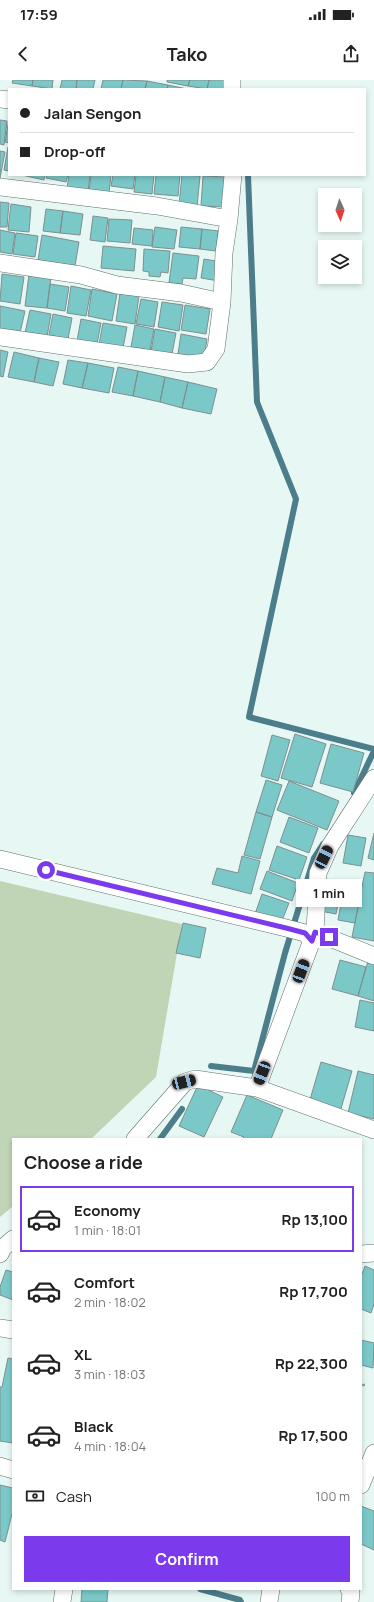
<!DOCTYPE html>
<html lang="en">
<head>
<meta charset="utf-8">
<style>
	body { margin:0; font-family:Manrope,sans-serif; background:#f6f6f6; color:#222; height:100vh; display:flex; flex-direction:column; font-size:15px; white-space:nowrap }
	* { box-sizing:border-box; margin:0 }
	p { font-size:13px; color:#767676 }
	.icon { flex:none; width:22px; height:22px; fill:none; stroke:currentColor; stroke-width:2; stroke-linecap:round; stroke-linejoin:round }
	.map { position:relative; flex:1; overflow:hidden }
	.drawer { position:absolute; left:12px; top:1058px; width:350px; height:452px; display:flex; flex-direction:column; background:#fff; border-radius:0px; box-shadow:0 2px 6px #0003 }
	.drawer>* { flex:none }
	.banner { position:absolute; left:8px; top:8px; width:358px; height:88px; border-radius:0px; box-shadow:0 2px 6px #0003; display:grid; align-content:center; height:88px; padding:0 12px; background:#fff }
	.needle { width:26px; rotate:177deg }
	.tools { position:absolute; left:318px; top:108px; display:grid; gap:8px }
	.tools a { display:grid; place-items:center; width:44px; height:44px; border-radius:0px; background:#fff; box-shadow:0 2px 6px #0003; font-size:20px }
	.end { position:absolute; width:18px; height:18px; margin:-9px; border:5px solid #7c3aed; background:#fff; box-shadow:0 0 0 2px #fff }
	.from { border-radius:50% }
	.bubble { position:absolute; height:28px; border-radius:0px; background:#fff; box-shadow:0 2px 6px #0003; font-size:13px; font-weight:700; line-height:28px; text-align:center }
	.car { position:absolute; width:12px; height:24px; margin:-12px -6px; border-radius:5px; box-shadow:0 0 3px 1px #0007; background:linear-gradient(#222 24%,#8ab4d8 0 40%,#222 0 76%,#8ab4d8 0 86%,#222 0) }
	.banner b { display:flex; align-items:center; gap:14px; height:38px; font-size:15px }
	.banner b+b { border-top:1px solid #e0e0e0 }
	.banner i { width:10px; height:10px; background:#222 }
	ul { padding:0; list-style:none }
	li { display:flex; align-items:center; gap:12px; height:66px; margin:0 8px 6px; padding:0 4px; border:2px solid transparent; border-radius:0px }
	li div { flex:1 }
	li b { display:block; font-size:15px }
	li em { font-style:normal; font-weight:700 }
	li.current { border-color:#7c3aed }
	li>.icon { width:36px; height:36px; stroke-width:1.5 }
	h2 { padding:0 12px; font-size:18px; line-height:48px }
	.pay { display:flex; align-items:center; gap:10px; height:44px; padding:0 12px; font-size:15px }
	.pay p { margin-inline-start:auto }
	.action { display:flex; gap:8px; margin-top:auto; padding:8px 12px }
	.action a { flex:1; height:46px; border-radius:0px; background:#7c3aed; color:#fff; font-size:16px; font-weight:700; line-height:46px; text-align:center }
	.status { display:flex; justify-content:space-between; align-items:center; height:28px; padding:0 20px; background:#fff; direction:ltr }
	.status svg { height:11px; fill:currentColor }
	header { display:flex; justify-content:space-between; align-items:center; height:52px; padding:0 12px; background:#fff; font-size:18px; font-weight:700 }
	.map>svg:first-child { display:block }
</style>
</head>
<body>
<div class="status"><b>17:59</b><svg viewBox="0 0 49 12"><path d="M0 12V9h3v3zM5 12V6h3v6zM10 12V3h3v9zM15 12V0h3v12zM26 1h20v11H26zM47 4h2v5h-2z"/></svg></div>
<header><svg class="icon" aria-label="back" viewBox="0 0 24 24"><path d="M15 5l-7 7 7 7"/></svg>Tako<svg class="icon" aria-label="share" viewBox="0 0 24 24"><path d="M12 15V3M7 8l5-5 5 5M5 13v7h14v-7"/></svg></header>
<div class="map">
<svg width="374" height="1522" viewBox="0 0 374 1522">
	<rect width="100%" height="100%" fill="#e7f8f4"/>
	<!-- green -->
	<path fill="#bfd5b5" d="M0 801 182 844 156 997 91 1059H13V1126L0 1137Z"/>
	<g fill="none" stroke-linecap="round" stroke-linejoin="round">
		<!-- stream -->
		<path stroke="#4b7d8b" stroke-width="6" d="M248 95 257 322 296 419 249 637 374 669
			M354 713 374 671
			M211 986 254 991 285 873 314 778 323 764
			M160 1059 182 1029
			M200 1509 240 1520 241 1522"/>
	</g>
	<!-- building -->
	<path fill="#7bc8c9" stroke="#7e8f8f" d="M13 0H33L32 6 12 3Z
		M33 0H53L52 9 32 6Z
		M62 0H77L76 9H60Z
		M77 0H95L93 9H76Z
		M103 0H123L121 9H101Z
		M123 0 147 1 145 9H121Z
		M167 0H190L188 6 167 2Z
		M190 0H209L207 9 188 6Z
		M209 0H228L227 9H207Z
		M147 1 168 5 167 9H145Z
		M168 5 187 9H167Z
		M9 39V63L5 62Z
		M0 40 7 41 4 65 0 64Z
		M8 67 9 68V91L4 90Z
		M0 71 5 72 0 98Z
		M22 95H45L44 100Z
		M47 95H68L66 102 46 98Z
		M69 95H90L88 112 67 108Z
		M91 95H111L109 113 89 110Z
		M113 95H135L133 109 111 106Z
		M136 95H154L152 114 134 112Z
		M156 95H180L178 116 154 114Z
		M182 95 200 96 197 127 179 125Z
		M203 96 226 97 225 127 201 126Z
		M0 122 9 123 7 147H0Z
		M11 124 31 127 29 152 8 150Z
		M46 129 63 131 60 153 43 151Z
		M63 131 83 134 80 155 60 153Z
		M93 136 108 138 105 162 90 160Z
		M109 139 132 140 130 163 107 161Z
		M155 147 177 150 174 169 152 167Z
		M181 147 202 149 200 169 179 167Z
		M134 148 153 150 152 166 132 164Z
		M202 149 218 151 216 171 200 169Z
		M0 150 15 153 12 174 0 172Z
		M16 153 38 156 35 177 13 174Z
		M42 155 79 162 75 186 38 180Z
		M103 166 136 169 134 191 101 188Z
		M144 169 170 171 168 193 161 192 160 197 149 196V192L143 191Z
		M173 173 199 176 196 199 183 198 182 204 169 203Z
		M204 179 222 182 219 201 201 198Z
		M2 194 24 197 20 224 0 221Z
		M29 194 51 197 47 228 25 226Z
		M50 204 69 207 65 231 47 228Z
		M71 206 91 210 86 236 67 233Z
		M92 209 117 214 112 241 88 236Z
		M120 213 139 216 135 244 116 241Z
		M141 219 158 222 154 247 136 244Z
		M162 222 183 225 179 251 158 247Z
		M185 225 210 229 206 254 181 250Z
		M0 226 25 231 20 253 0 249Z
		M30 230 51 234 47 257 25 253Z
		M53 234 72 238 68 259 49 255Z
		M81 239 101 243 97 264 77 261Z
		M103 243 127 247 123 268 99 264Z
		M135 245 154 249 150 270 131 267Z
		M155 249 176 253 172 274 151 271Z
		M181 254 207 259 204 278 178 274Z
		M0 270 8 272 3 297 0 296Z
		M14 272 39 278 34 302 8 297Z
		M39 278 59 282 53 306 34 302Z
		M68 280 88 283 82 308 63 304Z
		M88 283 114 288 109 313 82 308Z
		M118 287 138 291 133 316 112 312Z
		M138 291 165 297 160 322 133 316Z
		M165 297 188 302 182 328 160 322Z
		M188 302 217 309 211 334 182 328Z
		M295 654 326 664 312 707 281 698Z
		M272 655 290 660 278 701 261 696Z
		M331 664 364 673 353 712 320 703Z
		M266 700 282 705 272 737 256 732Z
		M289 701 339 721 327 750 277 730Z
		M256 732 272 737 260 779 244 775Z
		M289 737 318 748 309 773 280 762Z
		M374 753V780L368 778Z
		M348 755 366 758 361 786 343 783Z
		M277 766 307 777 299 800 269 790Z
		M242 776 260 781 251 814 212 804 217 788 238 793Z
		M267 791 298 803 292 821 260 809Z
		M365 792 374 793V861L352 857Z
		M326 801 342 805 336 834 320 831Z
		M262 814 289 823 281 843 255 834Z
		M342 818 359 822 355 843 338 840Z
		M183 843 206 848 200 878 176 873Z
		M340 880 366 887 358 916 332 909Z
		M368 881 374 883V921L358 916Z
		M360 920 374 923V951L355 947Z
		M321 982 352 991 340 1032 309 1023Z
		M358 991 374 995V1039L348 1033Z
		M198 1005 223 1017 204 1057 179 1046Z
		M247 1015 283 1030 271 1059H242L244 1057 231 1052Z
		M365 1186 374 1190V1224L371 1233 361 1229V1197Z
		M6 1190 13 1192V1220L0 1215V1207Z
		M361 1260 374 1263 373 1288 361 1285Z
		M8 1278 13 1279V1363L0 1361V1307H2Z
		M0 1405 13 1408V1430L5 1462 0 1460Z
		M361 1426 374 1431V1470L361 1464Z
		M82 1509H108L107 1522H81Z"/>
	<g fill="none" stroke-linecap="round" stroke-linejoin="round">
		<!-- minor casing -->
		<g stroke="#606f6b" stroke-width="18">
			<path id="minor" d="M232 0V9
				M0 19 9 20
				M0 107 157 126 229 139 224 173 222 222
				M229 139 233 95
				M0 183 81 195 117 205 181 213 222 222 216 269 207 282 188 284 0 257
				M0 779 286 848 305 853 312 861
				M315 852 374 876
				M257 1008 374 1050
				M135 1059 185 1002 195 999 257 1008 315 852 318 793 330 766 374 698
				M0 1174 3 1168 13 1159
				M361 1174 374 1173
				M0 1248 13 1250
				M0 1386 13 1390
				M361 1405 374 1373
				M349 1509 351 1513 350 1522
				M62 1522 64 1509
				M269 1522 271 1509"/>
		</g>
		<!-- path -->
		<path stroke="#97a4a1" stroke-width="2.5" stroke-dasharray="4 2" stroke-linecap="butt" d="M361 1305H365"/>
		<!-- minor -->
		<use href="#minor" stroke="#fff" stroke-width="17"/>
	</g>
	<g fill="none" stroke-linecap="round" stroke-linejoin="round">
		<!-- route -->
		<path stroke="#7c3aed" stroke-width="5" d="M46 790 286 848 305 853 312 861 315 852 329 857"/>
	</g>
</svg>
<div class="tools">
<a><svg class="needle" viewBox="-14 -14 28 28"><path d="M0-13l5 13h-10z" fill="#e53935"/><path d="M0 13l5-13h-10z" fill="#767676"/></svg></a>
<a><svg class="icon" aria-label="layers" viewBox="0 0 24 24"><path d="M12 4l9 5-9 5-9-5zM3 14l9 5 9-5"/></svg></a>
</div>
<i class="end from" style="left:46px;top:790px"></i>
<i class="end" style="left:329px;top:857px"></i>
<div class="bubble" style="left:296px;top:799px;width:66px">1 min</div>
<i class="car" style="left:324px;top:777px;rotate:26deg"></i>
<i class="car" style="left:301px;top:891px;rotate:21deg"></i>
<i class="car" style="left:262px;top:993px;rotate:201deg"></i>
<i class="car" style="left:184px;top:1002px;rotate:76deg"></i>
<div class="banner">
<b><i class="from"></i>Jalan Sengon</b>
<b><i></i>Drop-off</b>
</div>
<section class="drawer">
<h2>Choose a ride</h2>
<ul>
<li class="current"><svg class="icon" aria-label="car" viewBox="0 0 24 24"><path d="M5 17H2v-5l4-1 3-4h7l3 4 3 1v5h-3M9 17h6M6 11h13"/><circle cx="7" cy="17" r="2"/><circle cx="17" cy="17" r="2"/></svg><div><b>Economy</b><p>1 min · 18:01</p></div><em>Rp 13,100</em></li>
<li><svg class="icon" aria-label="car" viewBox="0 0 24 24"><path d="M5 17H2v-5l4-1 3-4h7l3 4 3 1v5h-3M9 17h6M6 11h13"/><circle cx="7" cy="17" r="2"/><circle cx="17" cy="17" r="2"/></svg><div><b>Comfort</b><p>2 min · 18:02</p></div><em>Rp 17,700</em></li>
<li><svg class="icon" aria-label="car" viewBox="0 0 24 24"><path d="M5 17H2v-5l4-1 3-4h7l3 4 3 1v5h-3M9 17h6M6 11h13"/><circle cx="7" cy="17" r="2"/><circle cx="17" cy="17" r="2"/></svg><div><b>XL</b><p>3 min · 18:03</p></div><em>Rp 22,300</em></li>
<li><svg class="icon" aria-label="car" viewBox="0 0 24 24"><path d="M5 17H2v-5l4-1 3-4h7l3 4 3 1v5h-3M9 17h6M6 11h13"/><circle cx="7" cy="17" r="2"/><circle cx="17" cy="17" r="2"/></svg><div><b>Black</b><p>4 min · 18:04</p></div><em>Rp 17,500</em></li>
</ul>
<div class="pay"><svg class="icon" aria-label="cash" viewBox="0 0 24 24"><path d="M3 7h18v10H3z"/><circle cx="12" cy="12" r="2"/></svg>Cash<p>100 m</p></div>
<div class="action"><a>Confirm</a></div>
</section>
</div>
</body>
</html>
